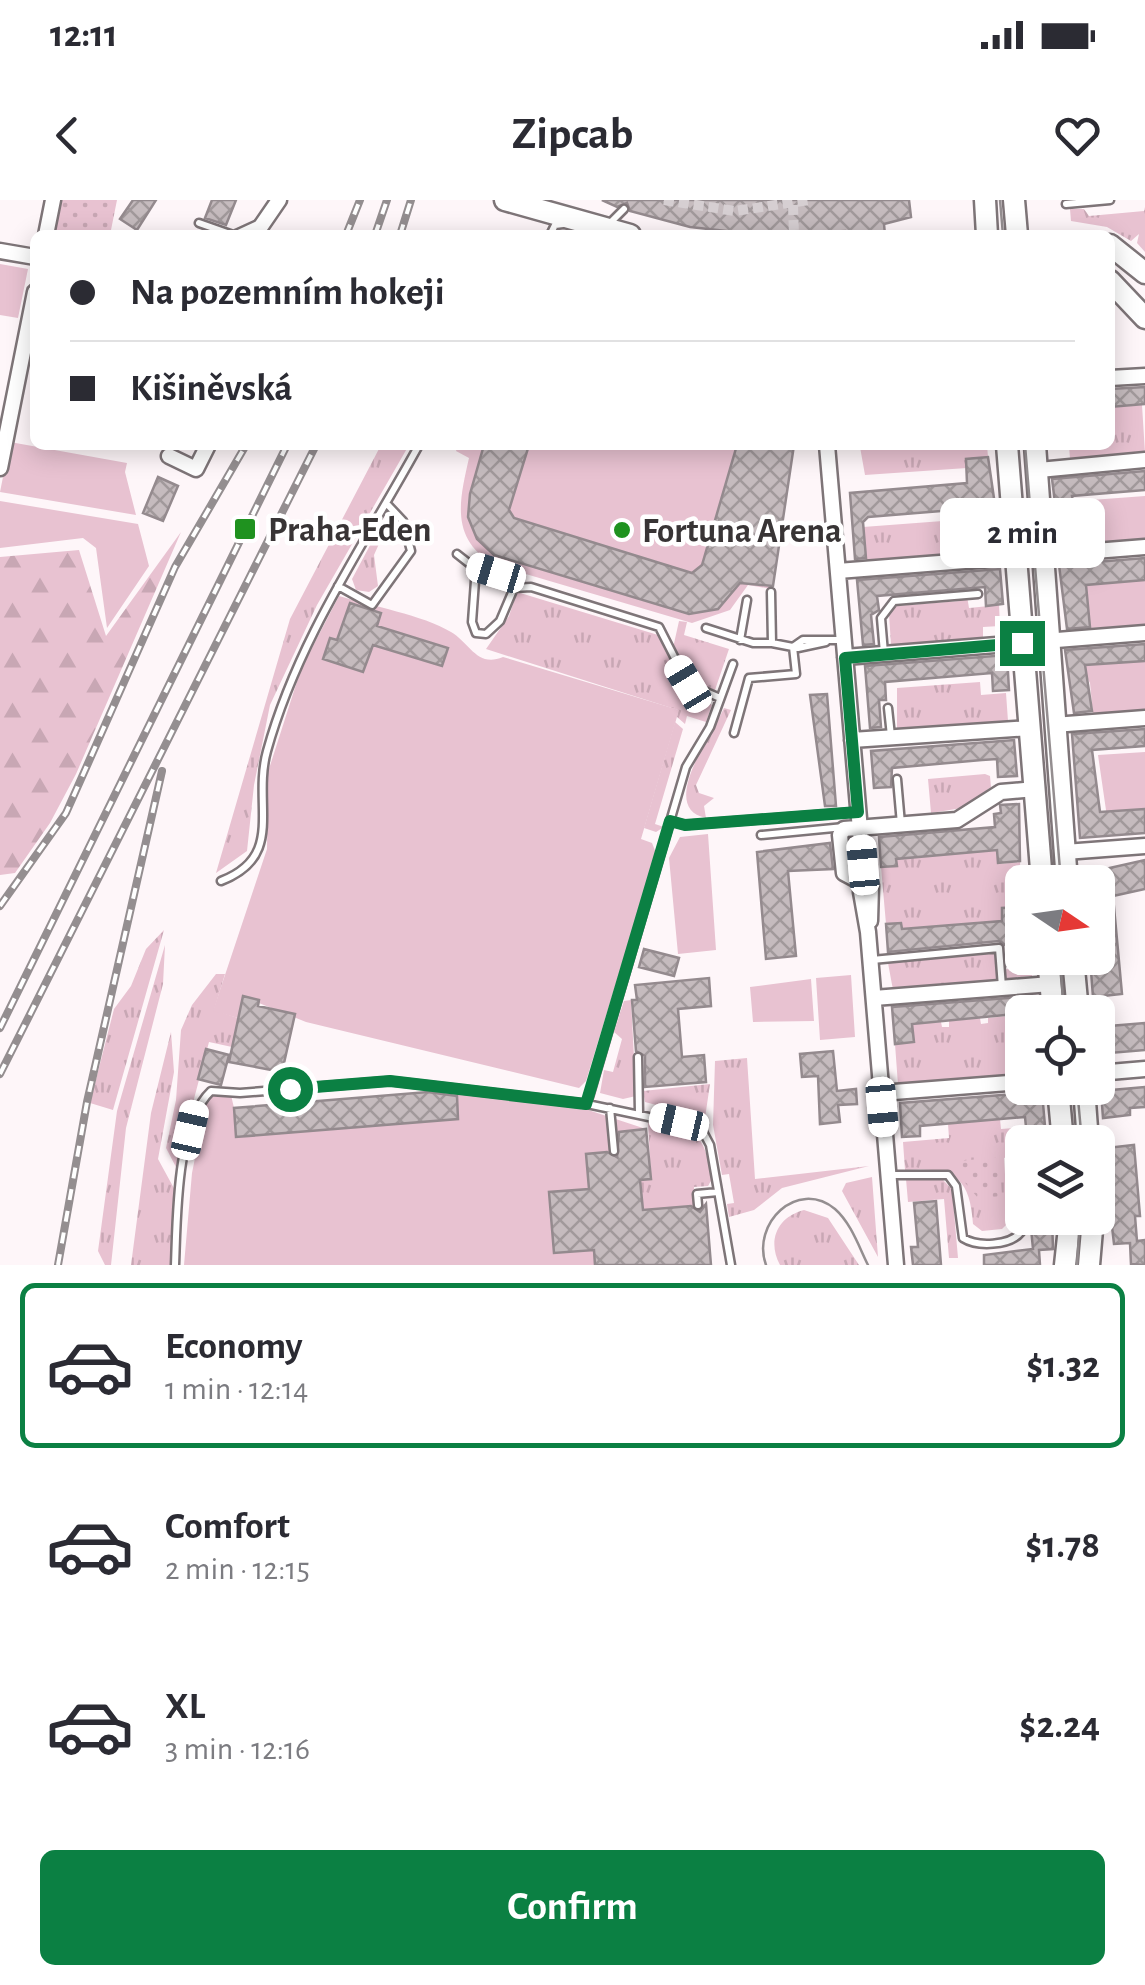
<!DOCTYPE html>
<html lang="en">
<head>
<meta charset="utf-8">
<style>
	body { margin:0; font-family:"Alegreya Sans",sans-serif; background:#f7f7f7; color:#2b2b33; height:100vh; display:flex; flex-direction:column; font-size:38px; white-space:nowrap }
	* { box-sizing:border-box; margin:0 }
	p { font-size:32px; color:#7c7c81 }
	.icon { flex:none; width:55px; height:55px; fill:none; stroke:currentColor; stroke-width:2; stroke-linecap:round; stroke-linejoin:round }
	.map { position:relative; height:1065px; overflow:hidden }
	.drawer { display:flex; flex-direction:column; background:#fff; flex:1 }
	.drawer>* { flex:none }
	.guide { position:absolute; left:30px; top:30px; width:1085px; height:220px; border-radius:15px; box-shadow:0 5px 25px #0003; display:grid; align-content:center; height:220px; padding:0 40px; background:#fff }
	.needle { width:65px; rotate:103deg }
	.controls { position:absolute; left:1005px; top:665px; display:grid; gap:20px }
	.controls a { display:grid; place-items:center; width:110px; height:110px; border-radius:15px; background:#fff; box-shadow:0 5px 25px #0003; font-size:50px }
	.end { position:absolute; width:45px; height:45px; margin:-22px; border:12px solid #0b8043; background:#fff; box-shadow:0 0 0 5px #fff }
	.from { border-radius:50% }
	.bubble { position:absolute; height:70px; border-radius:15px; background:#fff; box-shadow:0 5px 25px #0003; font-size:32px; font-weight:600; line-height:70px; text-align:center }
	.car { position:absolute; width:30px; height:60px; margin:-30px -15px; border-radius:12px; box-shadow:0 0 8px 2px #0007; background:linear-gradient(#fff 24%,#345 0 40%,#fff 0 76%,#345 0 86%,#fff 0) }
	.guide b { display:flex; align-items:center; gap:35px; height:95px; font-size:38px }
	.guide b+b { border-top:2px solid #e1e1e2 }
	.guide i { width:25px; height:25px; background:#2b2b33 }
	ul { padding:18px 0 0; list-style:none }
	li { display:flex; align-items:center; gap:30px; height:165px; margin:0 20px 15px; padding:0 20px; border:5px solid transparent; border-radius:15px }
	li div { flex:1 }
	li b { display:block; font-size:38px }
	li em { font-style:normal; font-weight:600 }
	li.on { border-color:#0b8043 }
	li>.icon { width:90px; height:90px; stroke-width:1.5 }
	.primary-button { display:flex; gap:20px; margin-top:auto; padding:20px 40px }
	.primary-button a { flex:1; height:115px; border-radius:15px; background:#0b8043; color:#fff; font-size:40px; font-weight:600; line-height:115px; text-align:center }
	.status { display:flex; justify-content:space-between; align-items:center; height:70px; padding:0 50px; background:#fff; direction:ltr }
	.status svg { height:28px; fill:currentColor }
	header { display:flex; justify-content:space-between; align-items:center; height:130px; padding:0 40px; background:#fff; font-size:45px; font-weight:600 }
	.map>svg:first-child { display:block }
</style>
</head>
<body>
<div class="status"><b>12:11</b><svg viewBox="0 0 49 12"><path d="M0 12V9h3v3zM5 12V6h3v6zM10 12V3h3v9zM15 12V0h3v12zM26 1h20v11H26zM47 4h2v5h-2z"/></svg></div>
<header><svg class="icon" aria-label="back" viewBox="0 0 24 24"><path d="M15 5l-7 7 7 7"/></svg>Zipcab<svg class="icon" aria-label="heart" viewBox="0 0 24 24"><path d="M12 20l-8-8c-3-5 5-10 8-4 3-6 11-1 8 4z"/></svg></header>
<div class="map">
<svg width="1145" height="1065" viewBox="0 0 1145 1065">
	<defs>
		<pattern id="grass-tufts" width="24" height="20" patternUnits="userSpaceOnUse" patternTransform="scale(2.5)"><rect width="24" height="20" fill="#e8c2d1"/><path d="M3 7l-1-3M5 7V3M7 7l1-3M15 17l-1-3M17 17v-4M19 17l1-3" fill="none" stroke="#c8a7b4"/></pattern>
		<pattern id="forest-firs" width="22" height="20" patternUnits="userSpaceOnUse" patternTransform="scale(2.5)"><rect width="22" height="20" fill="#e8c2d1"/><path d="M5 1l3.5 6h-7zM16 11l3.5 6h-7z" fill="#c8a7b4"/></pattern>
		<pattern id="park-dots" width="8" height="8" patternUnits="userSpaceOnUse" patternTransform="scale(2.5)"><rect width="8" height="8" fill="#e8c2d1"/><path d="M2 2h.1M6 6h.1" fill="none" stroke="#c8a7b4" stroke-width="1.8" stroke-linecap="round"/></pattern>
		<pattern id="building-cross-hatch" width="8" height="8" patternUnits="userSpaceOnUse" patternTransform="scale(2.5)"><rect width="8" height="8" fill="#c5bbbe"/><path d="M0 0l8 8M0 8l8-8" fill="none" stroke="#a1999b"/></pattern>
	</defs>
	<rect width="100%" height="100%" fill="#fef6f9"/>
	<!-- grass -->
	<path fill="url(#grass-tufts)" d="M1145 7V52L1137 43 1139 34 1131 41 1107 27 1071 21 1070 9H1084L1089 16 1144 11Z
		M1142 205 1145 253 1070 259 1069 245H1110V207Z
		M381 245H409L317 405 270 505 254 585 247 651 216 673 290 419Z
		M849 245H987L988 257 967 259V268L865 275 860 247Z
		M391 317 374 355 378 386 369 392 356 390 352 379 383 321Z
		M996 317 998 351 866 361 863 327Z
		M517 392 658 435 687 490 712 505 706 522 687 516 685 524 677 517 678 510 486 449 509 416Z
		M960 396H967L969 408 999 405 1000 426 983 427V438L891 445 889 414 895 406 960 401Z
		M679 421 687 422 684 435 729 449 715 490 693 482 673 448Z
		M980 482 981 495 1006 493 1008 521 897 529V488Z
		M724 508 731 510 696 585 699 593 714 598 704 606 706 618C657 608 713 533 724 508Z
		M675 522 683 529 655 624 664 627 656 632 644 628Z
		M985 574 990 576 991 587 962 608 931 613 928 579Z
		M997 650 999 664 1020 662 1022 707 1002 708V721L902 729 901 723 886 724 881 667 896 666V659Z
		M164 730 113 910 90 903 114 809 131 786 146 749Z
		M165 745 163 784 126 928 111 1065H105L98 1051 117 911Z
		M995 750 997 770 1032 767V776L893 790 888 763Z
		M216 774H225L214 810 238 818 232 847 209 842 176 967 166 948 176 900 181 830 192 805Z
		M631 800 636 896 623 899 600 893 604 870 613 872 622 839 614 832 624 801Z
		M1017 815 1022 833V875L898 885 895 844 914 842 912 824 941 822 942 827H949V821L980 818 981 824 988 823V818Z
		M171 832 174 872 158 959 176 992 171 1065H131L151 913Z
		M747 858 755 979 869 966 782 988 754 1010 729 1017 727 1004 734 1003 729 974 722 975 713 925 715 861Z
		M710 884 705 918 645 902 643 891Z
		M1000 919 1001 929 1045 926 1046 942H1022V952L1004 958 1008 1023 1002 1029 982 1031 973 1024C970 975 952 967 905 970L903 942 949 938 948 924Z
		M648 923C696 931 703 928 712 979L708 986 694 987 695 1006 643 1010 640 980 651 978Z
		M872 977 878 1057 842 991 846 983Z
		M940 977 952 989 958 1058H949L944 999 908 1002 906 979Z
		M804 1010 828 1018 859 1065H780C767 1041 777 1017 804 1010Z"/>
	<!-- forest -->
	<path fill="url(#forest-firs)" d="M181 332 76 574 50 623 15 673 0 675V357L79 350 106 436Z"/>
	<!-- park -->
	<path fill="url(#park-dots)" d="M60 0H117L110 35H53Z
		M999 957 1002 996 978 998 961 978 960 961Z"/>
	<!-- garden -->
	<path fill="#e8c2d1" d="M0 64 28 69 18 118 0 115Z
		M10 242 127 263 125 272 136 315 0 292Z
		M458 245H793L772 389 748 385 730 410 692 423 495 365C450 339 459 302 469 258L456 251Z
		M1145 296V339L1082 344 1078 301Z
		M0 301 138 324 149 366 107 428 96 348 83 338 0 348Z
		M1145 380V425L1090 428 1087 398 1080 381Z
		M339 396C371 406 423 415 451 432 470 443 477 468 503 457L679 510 641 639 652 643 656 653 586 881 579 888 306 822 244 797 238 818 213 811 267 649 268 572 301 469Z
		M1145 461V511L1093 515 1090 483 1081 466Z
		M1145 552V609L1114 611 1107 617 1098 555Z
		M708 634 716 750 678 754 669 658 680 637Z
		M851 775 855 837 820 840 816 778Z
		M811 779 814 821 753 822 750 787Z
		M445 891 576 906 646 929 651 979 640 981 643 1009 706 1004 711 1065H184L192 973 207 898 213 893 231 895 234 908Z"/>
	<!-- building -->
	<path fill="url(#building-cross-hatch)" stroke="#948a8e" stroke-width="2.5" d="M133 0H156L137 30 120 19Z
		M212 0H236L226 25 205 18Z
		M602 0H909L911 17 884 24 885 35H846L845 31 763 35 690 27 630 11 627 3 617 7Z
		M1145 187V204L1110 207V189Z
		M484 245H529L509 310 514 318 692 373 702 365 737 245H794L773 386 740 383 718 409 689 414 494 355 477 339 468 317 470 294Z
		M988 257 996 312 979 314 978 308 868 317 863 322 866 358 855 359 850 293 967 283 966 259Z
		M1145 271V290L1072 296 1080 342 1060 343 1052 279Z
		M158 277 178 286 163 321 143 313Z
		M1145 358V380L1086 385 1090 427 1067 429 1059 365Z
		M1000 369 1003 404 986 406 985 387 877 396 879 410 871 415 874 444 863 445 857 380Z
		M350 403 381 413 377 426 448 448 442 466 373 445 363 472 323 459 330 438 337 440Z
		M1145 444V461L1085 465 1092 511 1074 513 1065 450Z
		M1007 455 1009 490 993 491 992 473 885 482 886 500H879L881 527 870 528 865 466Z
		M827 494 836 606H825L810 495Z
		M1145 529V546L1092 550 1100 612 1145 609V633L1080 638 1072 534Z
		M1014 540 1017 576 998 577 997 559 982 560 892 568 891 587 874 588 871 551Z
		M1019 604 1020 661 998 663 997 650 896 659 897 666 881 667 879 637 995 627 994 614 1001 613 1000 605Z
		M830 643 833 669 788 671 796 756 766 759 757 652Z
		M1145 660V689L1113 696 1122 794 1093 797 1090 758H1098V682H1084L1083 674Z
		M1022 707V765L1007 766 1006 746 999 741 888 752 886 724 901 723 902 729 1002 721V708Z
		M644 749 679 758 674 776 639 767Z
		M709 778 711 806 678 809 682 857 704 855 706 882 645 887V856L636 851 632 800H637L635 785Z
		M243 796 259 800 258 806 295 814 282 872 229 862Z
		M1035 796 1036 812 912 824 914 842 895 844 892 807Z
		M1145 823V850L1098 854V827Z
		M206 849 229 855 221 885 198 879Z
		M833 851 837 891 856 889 857 904 838 905 840 922 820 924 818 876 802 877 800 854Z
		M1145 887V907L1130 908V915L1103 918 1101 891Z
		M428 892 457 896 458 919 236 937 234 908Z
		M1042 892 1045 926 1026 927 1025 917 920 926V936L902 937 900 903Z
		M646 929 651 979 640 980 643 1010 691 1006 700 1012 706 1004 711 1065H595L594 1050 554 1053 549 992 589 989 586 954 607 952 617 957 619 932Z
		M1134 945 1140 1016H1135L1137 1041 1145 1040V1065L1131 1064 1130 1043 1114 1044 1111 1018 1106 948Z
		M936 1001 941 1065H913L911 1047H918L914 1003Z
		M1030 1018H1052L1053 1049 1039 1050 1040 1065H984V1055L1033 1049Z"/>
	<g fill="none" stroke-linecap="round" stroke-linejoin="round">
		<!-- pedestrian-tunnel -->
		<path stroke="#d6cfd2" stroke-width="10" stroke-dasharray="10 5" stroke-linecap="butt" d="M664 0 735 11 809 0
			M793 5 794 35"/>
		<!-- service casing -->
		<g stroke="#7e7578" stroke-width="11">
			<path id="service" d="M1066 4 1110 0
				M199 23 233 35
				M610 23 624 9
				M234 35 258 24
				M550 35 555 25 563 24
				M457 354 471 365 496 373
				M476 367 472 422 476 433 486 434 500 421 514 388 531 387 659 427 688 484 720 498
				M338 386 372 405 411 351 403 321 386 303
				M771 392 772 443 798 448 826 442
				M706 428 753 443H772
				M740 440 747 400
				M793 447 803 440H843
				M884 453 881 418 894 401 978 394
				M888 508 891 536
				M734 533 749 478 796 474 793 447
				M897 579 901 624
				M670 621 685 625 857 612
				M761 635 844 627
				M221 681C286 656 252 605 267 551 298 439 364 345 419 245
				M872 760 999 748 1002 787
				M638 857 639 913
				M587 904 686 567 710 527 733 464
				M610 908 614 951
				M890 975H948L956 986 963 1038C977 1047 1010 1046 1021 1032L1015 954 1022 945
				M698 1005 697 994 718 992
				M175 1065C177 1017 176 924 211 891L240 893 390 881 587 904 701 928 710 945 731 1065"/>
		</g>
		<!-- minor casing -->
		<g stroke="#7e7578" stroke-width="19">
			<path id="minor" d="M46 35 53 0
				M255 35 279 0
				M0 51 35 57
				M1110 178 1145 176
				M827 245 863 665 861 692 868 732 896 1065
				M169 256 196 269 208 245
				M0 268 35 92
				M1039 270 1145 260
				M1045 355 1145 347
				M838 371 1016 357
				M845 457 1145 433
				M1054 525 1145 518
				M852 540 1030 528
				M1065 652 1145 646
				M865 669 871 686 870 721
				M861 682 844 673 840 635 844 629 957 620 1001 592 1035 589
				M874 798 1051 784
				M1098 873 1145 869
				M881 893 1022 882"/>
		</g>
		<!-- secondary casing -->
		<g stroke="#7e7578" stroke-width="25">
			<path id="secondary" d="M505 0 630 35
				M985 0 987 35
				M1014 0 1017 35
				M1110 45 1145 73
				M1110 81 1145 118
				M1007 245 1042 682
				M1035 245 1067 682
				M1048 758 1053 812
				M1073 758 1078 812
				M1058 888 1063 942
				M1084 888 1088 942
				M1065 1065 1070 1018
				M1089 1065 1093 1018"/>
		</g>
		<!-- service -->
		<use href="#service" stroke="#fff" stroke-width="6"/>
		<!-- minor -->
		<use href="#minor" stroke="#fff" stroke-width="14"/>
		<!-- secondary -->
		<use href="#secondary" stroke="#fff" stroke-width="20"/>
		<!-- tram -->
		<path stroke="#948e90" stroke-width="2.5" d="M1000 0 1003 35
			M1025 245 1061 682
			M1060 758 1064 812
			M1077 888 1082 942
			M766 1065C751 1024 797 978 835 1009 851 1023 859 1047 868 1065
			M1077 1065 1080 1018"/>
		<!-- rail casing -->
		<g stroke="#948e90" stroke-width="8">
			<path id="rail" d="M346 35 360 0
				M375 35 387 0
				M400 35 411 0
				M0 706 66 613 175 367 246 245
				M0 828 287 245
				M0 874 316 245
				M58 1065 87 902 162 571"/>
		</g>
		<!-- rail -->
		<use href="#rail" stroke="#fff" stroke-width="4" stroke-dasharray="11" stroke-linecap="butt"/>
	</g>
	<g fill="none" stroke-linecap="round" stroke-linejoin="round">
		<!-- route -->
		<path stroke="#0b8043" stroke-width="12" d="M290 889 390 881 586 904 670 621 685 625 858 612 845 458 1022 443"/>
	</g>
	<!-- markers -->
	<g fill="#1f921f" stroke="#fff" stroke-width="4">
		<rect x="233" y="317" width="24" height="24" rx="5"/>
		<circle cx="622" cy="330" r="10"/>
	</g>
	<g text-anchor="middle" stroke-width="9" stroke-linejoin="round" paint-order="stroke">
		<!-- poi labels -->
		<g font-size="35" font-weight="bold" fill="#383435" stroke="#fff" text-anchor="start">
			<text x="268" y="341">Praha-Eden</text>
			<text x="642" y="342">Fortuna Arena</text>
		</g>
	</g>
</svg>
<div class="controls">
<a><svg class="needle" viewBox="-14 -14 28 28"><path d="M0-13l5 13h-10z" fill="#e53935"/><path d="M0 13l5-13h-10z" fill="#7c7c81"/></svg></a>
<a><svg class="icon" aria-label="locate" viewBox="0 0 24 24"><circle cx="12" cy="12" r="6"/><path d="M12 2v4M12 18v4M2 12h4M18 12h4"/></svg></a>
<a><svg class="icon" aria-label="layers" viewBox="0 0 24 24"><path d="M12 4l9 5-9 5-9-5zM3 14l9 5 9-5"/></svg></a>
</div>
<i class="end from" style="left:290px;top:889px"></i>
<i class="end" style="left:1022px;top:443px"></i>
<div class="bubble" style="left:940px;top:298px;width:165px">2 min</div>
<i class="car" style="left:496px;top:373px;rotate:287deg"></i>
<i class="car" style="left:688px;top:484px;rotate:329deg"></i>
<i class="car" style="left:863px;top:665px;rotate:355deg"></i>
<i class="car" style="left:882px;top:907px;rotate:175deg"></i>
<i class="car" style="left:679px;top:922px;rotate:283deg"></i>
<i class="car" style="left:190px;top:930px;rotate:13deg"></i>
<div class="guide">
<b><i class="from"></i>Na pozemním hokeji</b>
<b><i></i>Kišiněvská</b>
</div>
</div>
<section class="drawer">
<ul>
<li class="on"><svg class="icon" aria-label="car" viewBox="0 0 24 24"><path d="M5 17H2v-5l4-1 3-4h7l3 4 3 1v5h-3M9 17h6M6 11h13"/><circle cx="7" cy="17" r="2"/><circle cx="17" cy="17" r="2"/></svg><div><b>Economy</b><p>1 min · 12:14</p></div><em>$1.32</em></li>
<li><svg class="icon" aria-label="car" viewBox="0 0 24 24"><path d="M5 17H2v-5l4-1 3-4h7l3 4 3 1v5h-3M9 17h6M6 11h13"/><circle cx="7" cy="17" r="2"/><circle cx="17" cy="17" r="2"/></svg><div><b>Comfort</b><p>2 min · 12:15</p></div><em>$1.78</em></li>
<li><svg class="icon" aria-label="car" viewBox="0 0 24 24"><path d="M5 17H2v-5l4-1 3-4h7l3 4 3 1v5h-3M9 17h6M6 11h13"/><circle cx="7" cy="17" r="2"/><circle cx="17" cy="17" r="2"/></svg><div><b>XL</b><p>3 min · 12:16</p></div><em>$2.24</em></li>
</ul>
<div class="primary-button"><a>Confirm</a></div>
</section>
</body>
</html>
